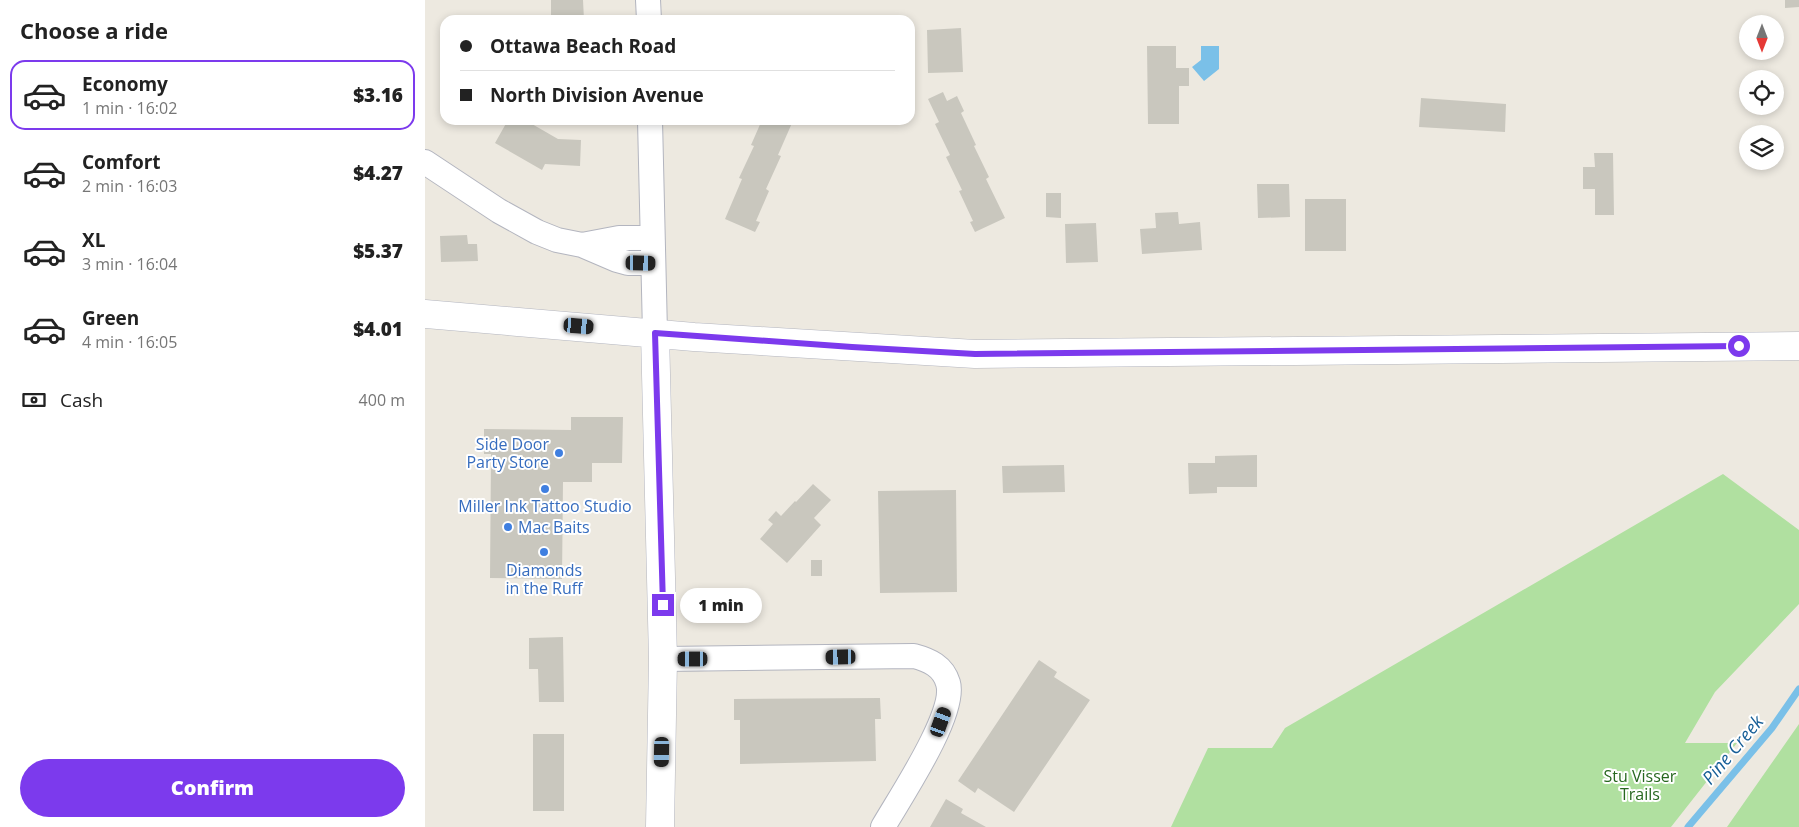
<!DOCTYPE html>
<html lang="en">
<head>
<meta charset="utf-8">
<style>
	body { margin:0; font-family:"Open Sans",sans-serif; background:#f2f2f2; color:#222; height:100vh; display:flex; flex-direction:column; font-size:19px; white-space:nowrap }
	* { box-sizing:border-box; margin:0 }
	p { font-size:16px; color:#767676 }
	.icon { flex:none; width:28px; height:28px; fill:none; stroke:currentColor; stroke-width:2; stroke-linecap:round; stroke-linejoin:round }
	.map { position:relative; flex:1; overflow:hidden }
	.panel { display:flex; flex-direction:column; background:#fff; width:425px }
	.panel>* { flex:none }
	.hud { position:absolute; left:15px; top:15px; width:475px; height:110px; border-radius:15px; box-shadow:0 2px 8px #0003; display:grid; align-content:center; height:110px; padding:0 20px; background:#fff }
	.needle { width:32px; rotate:180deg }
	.buttons { position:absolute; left:1314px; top:15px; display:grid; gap:10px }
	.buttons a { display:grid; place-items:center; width:45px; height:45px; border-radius:50%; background:#fff; box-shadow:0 2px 8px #0003; font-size:25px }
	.end { position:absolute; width:22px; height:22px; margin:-11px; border:6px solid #7c3aed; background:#fff; box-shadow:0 0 0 2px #fff }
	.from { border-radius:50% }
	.bubble { position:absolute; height:35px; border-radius:18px; background:#fff; box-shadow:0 2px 8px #0003; font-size:16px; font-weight:800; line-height:35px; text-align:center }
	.car { position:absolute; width:15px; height:30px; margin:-15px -8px; border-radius:6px; box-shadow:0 0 4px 1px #0007; background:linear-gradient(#222 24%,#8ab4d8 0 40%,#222 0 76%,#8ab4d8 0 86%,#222 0) }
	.hud b { display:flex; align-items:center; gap:18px; height:48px; font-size:19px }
	.hud b+b { border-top:1px solid #e0e0e0 }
	.hud i { width:12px; height:12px; background:#222 }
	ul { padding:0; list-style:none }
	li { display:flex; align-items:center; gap:15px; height:70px; margin:0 10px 8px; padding:0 10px; border:2px solid transparent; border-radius:15px }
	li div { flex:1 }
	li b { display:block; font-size:19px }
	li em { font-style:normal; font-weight:800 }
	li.on { border-color:#7c3aed }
	li>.icon { width:45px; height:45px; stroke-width:1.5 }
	h2 { padding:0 20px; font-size:22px; line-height:60px }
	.pay { display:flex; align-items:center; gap:12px; height:55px; padding:0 20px; font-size:19px }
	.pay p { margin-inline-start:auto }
	.button { display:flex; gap:10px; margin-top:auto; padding:10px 20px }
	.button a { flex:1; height:58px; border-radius:30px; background:#7c3aed; color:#fff; font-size:20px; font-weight:800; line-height:58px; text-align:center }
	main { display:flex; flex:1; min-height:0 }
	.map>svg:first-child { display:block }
</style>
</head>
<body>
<main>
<section class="panel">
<h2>Choose a ride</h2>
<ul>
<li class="on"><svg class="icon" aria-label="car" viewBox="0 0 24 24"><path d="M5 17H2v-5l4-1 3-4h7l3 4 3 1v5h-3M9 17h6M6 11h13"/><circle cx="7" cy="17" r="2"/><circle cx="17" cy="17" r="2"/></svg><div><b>Economy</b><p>1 min · 16:02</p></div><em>$3.16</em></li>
<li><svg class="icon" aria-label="car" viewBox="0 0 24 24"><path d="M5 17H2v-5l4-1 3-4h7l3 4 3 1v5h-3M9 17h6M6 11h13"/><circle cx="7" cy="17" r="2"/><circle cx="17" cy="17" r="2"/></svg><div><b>Comfort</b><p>2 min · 16:03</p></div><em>$4.27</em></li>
<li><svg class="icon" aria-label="car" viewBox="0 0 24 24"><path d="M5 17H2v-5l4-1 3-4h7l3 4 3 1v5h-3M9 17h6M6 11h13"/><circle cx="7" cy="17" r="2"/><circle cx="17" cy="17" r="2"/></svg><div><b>XL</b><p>3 min · 16:04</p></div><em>$5.37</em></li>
<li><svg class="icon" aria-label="car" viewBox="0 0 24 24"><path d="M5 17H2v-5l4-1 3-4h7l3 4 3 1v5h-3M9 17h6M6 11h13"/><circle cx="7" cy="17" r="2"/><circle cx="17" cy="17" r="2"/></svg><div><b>Green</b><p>4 min · 16:05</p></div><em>$4.01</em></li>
</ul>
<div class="pay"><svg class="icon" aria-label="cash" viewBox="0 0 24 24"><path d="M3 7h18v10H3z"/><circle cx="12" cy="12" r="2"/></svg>Cash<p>400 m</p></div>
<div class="button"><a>Confirm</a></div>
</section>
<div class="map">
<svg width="1374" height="827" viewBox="0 0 1374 827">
	<rect width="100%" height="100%" fill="#ede9e0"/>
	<!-- green -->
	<path fill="#b0e0a0" d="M1298 474 1374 530V604L1290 692 1260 743H1312L1246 827H746L783 748H847L860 728Z
		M1374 724V827H1302Z"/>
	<!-- water -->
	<path fill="#7ac0e8" d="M776 46H794V69L779 81 767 67 776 60Z"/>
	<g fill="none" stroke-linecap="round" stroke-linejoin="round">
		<!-- stream -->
		<path stroke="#7ac0e8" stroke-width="7" d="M1263 827 1347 728 1374 689"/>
	</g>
	<!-- building -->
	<path fill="#c9c7be" d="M126 0H158L159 20H126Z
		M1360 0H1374V7L1360 8Z
		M536 28 538 72 503 73 502 30Z
		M722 46H751V68H764V86H754V124H723Z
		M518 92 522 101 532 96 539 111 536 113 551 145 549 146 564 177 561 179 580 218 550 232 545 222 548 221 534 191 537 190 521 157 525 155 510 124 514 122 503 99Z
		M996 98 1081 104 1080 132 994 127Z
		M83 120H100L133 139 156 140 155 166 120 164 117 170 70 143Z
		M337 120H363L367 123 353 155 356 156 341 189 344 191 331 221 335 222 330 232 300 219 317 179 314 178 329 146 326 145Z
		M1169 153H1188L1189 215H1170V189H1158V167H1170Z
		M832 184H864L865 217 833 218Z
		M621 193H636V218L621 217Z
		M880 199H921V251H880Z
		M753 212 754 224 775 222 777 250 717 254 715 229 731 228 730 213Z
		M671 223 673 262 641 263 640 224Z
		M42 235 43 244H52L53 261 16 262 15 236Z
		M146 417H198L197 463H167V482H138L137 579 65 578 66 454H59V429L146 430Z
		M832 455V487H792V493L764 494 763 463H790V456Z
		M639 465 640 492 578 493 577 466Z
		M388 484 406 500 389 518 396 525 362 563 335 539 348 524 343 520 351 511 356 516 370 501 371 502Z
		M531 490 532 592 455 593 453 491Z
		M386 560H397V576H386Z
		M138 637 139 702H114L113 669H104V638Z
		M614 660 632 672 629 677 665 700 589 812 553 788 550 793 533 781Z
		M455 698 456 719H450L451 761 315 764V720H309V699Z
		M108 734H139V811H108Z
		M521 799 538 809 536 813 561 827H505Z"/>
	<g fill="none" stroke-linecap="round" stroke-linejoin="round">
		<!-- minor casing -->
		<g stroke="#b3b5bf" stroke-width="26">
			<path id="minor" d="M223 0 224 20
				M225 120 230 333
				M0 162 74 211 112 232 132 240 157 245 192 260 203 263H228
				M157 245 194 238H227
				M238 659 489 656C504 660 518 666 523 683 532 713 474 799 458 827"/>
		</g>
		<!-- tertiary casing -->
		<g stroke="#b3b5bf" stroke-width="29">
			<path id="tertiary" d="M0 314 269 337 550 354 1374 346
				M230 333 238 659 235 827"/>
		</g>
		<!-- minor -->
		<use href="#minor" stroke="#fff" stroke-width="24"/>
		<!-- tertiary -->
		<use href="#tertiary" stroke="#fff" stroke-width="28"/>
	</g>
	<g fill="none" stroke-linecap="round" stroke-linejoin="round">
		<!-- route -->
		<path stroke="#7c3aed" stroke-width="6" d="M238 605 230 333 427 347 550 354 1314 346"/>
	</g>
	<!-- markers -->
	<g fill="#3f7fe0" stroke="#fff" stroke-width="2">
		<circle cx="134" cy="453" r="5"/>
		<circle cx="120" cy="489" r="5"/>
		<circle cx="83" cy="527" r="5"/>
		<circle cx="119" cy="552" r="5"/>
	</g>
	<g text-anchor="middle" stroke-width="4" stroke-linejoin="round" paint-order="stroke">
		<!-- shop labels -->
		<g font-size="16" fill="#366cbe" stroke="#fff">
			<text x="124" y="450" text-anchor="end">Side Door<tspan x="124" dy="18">Party Store</tspan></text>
			<text x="120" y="512">Miller Ink Tattoo Studio</text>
			<text x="93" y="533" text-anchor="start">Mac Baits</text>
			<text x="119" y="576">Diamonds<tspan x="119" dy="18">in the Ruff</tspan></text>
		</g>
		<!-- park labels -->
		<g font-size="16" fill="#27671f" stroke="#fff">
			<text x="1215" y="782">Stu Visser<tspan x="1215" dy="18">Trails</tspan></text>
		</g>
		<!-- water labels -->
		<g font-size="18" font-style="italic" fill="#165e97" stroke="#fff">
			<text transform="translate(1308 750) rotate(-50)" y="6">Pine Creek</text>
		</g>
	</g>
</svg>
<div class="buttons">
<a><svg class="needle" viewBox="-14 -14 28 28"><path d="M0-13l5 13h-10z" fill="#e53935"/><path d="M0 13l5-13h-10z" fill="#767676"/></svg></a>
<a><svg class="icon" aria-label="locate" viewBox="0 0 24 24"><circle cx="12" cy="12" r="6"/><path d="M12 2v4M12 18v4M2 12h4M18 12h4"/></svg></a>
<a><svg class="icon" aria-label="layers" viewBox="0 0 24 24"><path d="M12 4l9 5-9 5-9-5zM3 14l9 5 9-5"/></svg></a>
</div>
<i class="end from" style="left:1314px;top:346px"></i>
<i class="end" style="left:238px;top:605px"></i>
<div class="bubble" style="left:255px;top:588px;width:82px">1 min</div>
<i class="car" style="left:216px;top:263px;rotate:91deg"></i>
<i class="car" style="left:154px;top:326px;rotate:95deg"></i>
<i class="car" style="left:416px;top:657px;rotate:269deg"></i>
<i class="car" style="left:268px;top:659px;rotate:270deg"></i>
<i class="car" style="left:516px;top:722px;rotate:20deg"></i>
<i class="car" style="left:237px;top:752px;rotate:181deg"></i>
<div class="hud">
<b><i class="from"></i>Ottawa Beach Road</b>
<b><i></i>North Division Avenue</b>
</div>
</div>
</main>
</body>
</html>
